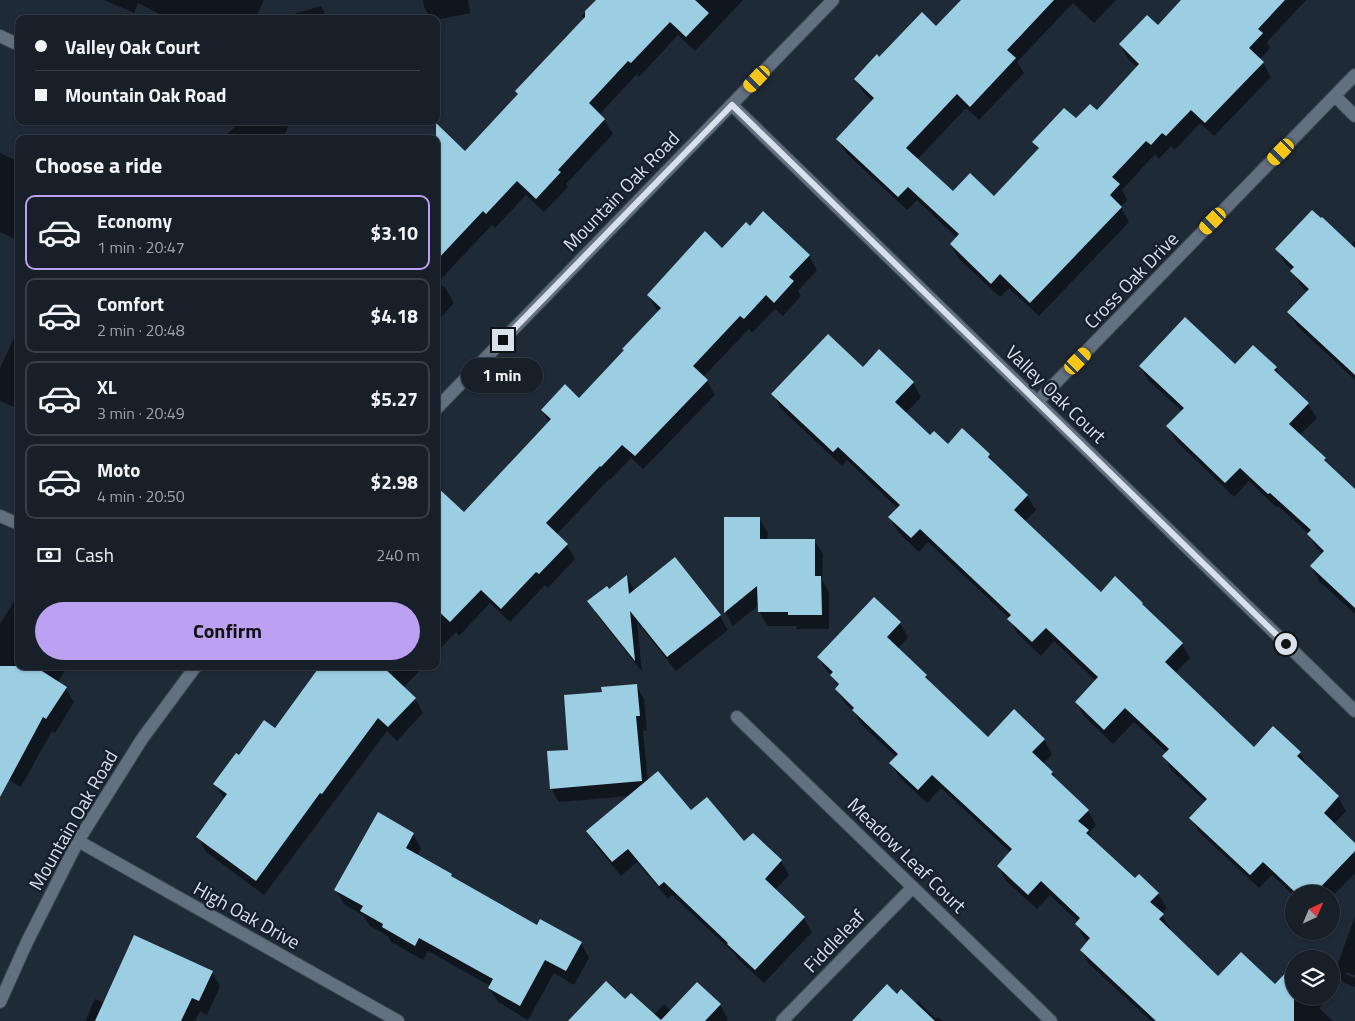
<!DOCTYPE html>
<html lang="en">
<head>
<meta charset="utf-8">
<style>
	body { margin:0; font-family:"Titillium Web",sans-serif; background:#242d35; color:#f1f3f6; height:100vh; display:flex; flex-direction:column; font-size:19px; white-space:nowrap }
	* { box-sizing:border-box; margin:0 }
	p { font-size:16px; color:#9ea3a8 }
	.icon { flex:none; width:28px; height:28px; fill:none; stroke:currentColor; stroke-width:2; stroke-linecap:round; stroke-linejoin:round }
	.map { position:relative; flex:1; overflow:hidden }
	.side { position:absolute; left:15px; top:135px; width:425px; height:535px; display:flex; flex-direction:column; background:#172029; border-radius:10px; box-shadow:0 1px 4px #0004,0 0 0 1px #363e46 }
	.side>* { flex:none }
	.banner { position:absolute; left:15px; top:15px; width:425px; height:110px; border-radius:10px; box-shadow:0 1px 4px #0004,0 0 0 1px #363e46; display:grid; align-content:center; height:110px; padding:0 20px; background:#172029 }
	.needle { width:32px; rotate:44deg }
	.controls { position:absolute; left:1285px; top:885px; display:grid; gap:10px }
	.controls a { display:grid; place-items:center; width:55px; height:55px; border-radius:50%; background:#172029; box-shadow:0 1px 4px #0004,0 0 0 1px #363e46; font-size:25px }
	.end { position:absolute; width:22px; height:22px; margin:-11px; border:6px solid #d8e0e9; background:#111; box-shadow:0 0 0 2px #111 }
	.from { border-radius:50% }
	.bubble { position:absolute; height:35px; border-radius:18px; background:#172029; box-shadow:0 1px 4px #0004,0 0 0 1px #363e46; font-size:16px; font-weight:700; line-height:35px; text-align:center }
	.car { position:absolute; width:15px; height:30px; margin:-15px -8px; border-radius:6px; box-shadow:0 0 4px 1px #0007; background:linear-gradient(#f5c518 24%,#345 0 40%,#f5c518 0 76%,#345 0 86%,#f5c518 0) }
	.banner b { display:flex; align-items:center; gap:18px; height:48px; font-size:19px }
	.banner b+b { border-top:1px solid #363e46 }
	.banner i { width:12px; height:12px; background:#f1f3f6 }
	ul { padding:0; list-style:none }
	li { display:flex; align-items:center; gap:15px; height:75px; margin:0 10px 8px; padding:0 10px; border:2px solid #363e46; border-radius:10px }
	li div { flex:1 }
	li b { display:block; font-size:19px }
	li em { font-style:normal; font-weight:700 }
	li.current { border-color:#bca0f2 }
	li>.icon { width:45px; height:45px; stroke-width:1.5 }
	h2 { padding:0 20px; font-size:22px; line-height:60px }
	.pay { display:flex; align-items:center; gap:12px; height:55px; padding:0 20px; font-size:19px }
	.pay p { margin-inline-start:auto }
	.action { display:flex; gap:10px; margin-top:auto; padding:10px 20px }
	.action a { flex:1; height:58px; border-radius:30px; background:#bca0f2; color:#111; font-size:20px; font-weight:700; line-height:58px; text-align:center }
	.map>svg:first-child { display:block }
</style>
</head>
<body>
<div class="map">
<svg width="1355" height="1021" viewBox="0 0 1355 1021">
	<rect width="100%" height="100%" fill="#1f2a37"/>
	<!-- shadow -->
	<path fill="#0007" d="M104 0H264L255 19H200L194 15 192 19H169L138 3 134 13Z
		M423 0H468L470 13 436 20V19H431L424 7Z
		M598 0H743L695 51 678 35 639 77 637 74 599 115 604 120 613 134 566 184 568 187 544 212 526 195 495 228 492 225 438 282 446 289 454 303 436 323V139L443 131 465 153 519 96 516 92 584 20 582 16Z
		M962 0H1116L1094 23 1073 3 1017 62 1024 73 979 120 966 108 917 160 953 193 994 198 1039 151 1034 142 1076 120 1097 112 1138 68 1128 59 1120 45 1158 27 1183 0H1306L1267 42 1270 48 1259 60 1263 63 1271 77 1214 136 1200 123 1175 150 1171 146 1159 159 1155 154 1122 190 1127 200 1121 207 1129 222 1039 316 1009 288 1000 297 959 259 951 245 957 238 917 200 907 210 846 153 838 139 873 102 864 93 855 79 880 58 936 28Z
		M321 6 328 19H276Z
		M240 121H298L289 124 283 139H226L228 133 240 123Z
		M0 153 19 162V241L0 232Z
		M763 213 809 256 817 270 798 291 801 296 783 316 775 309 752 333 749 329 703 377 707 381 715 395 643 469 631 458 610 480 609 479 556 535 567 545 575 559 548 588 545 585 510 622 490 603 459 636 456 632 436 653V505L464 514 549 422 542 410 580 399 659 312 656 309 648 295 722 250 750 228Z
		M1355 241V380L1297 326 1289 312 1307 292 1300 285 1292 270 1285 263 1277 249 1350 245Z
		M19 327V409L0 401V368Z
		M1140 366H1235L1276 368 1282 379 1308 404 1317 418 1300 435 1325 459 1328 466 1355 491V614L1319 581 1311 566 1323 554 1317 549 1309 534 1278 506 1277 508 1249 481 1234 497 1176 441 1168 427 1182 411 1148 380Z
		M863 368 913 383 921 397 906 413 930 437 948 446 989 455 996 466 1027 496 1036 510 1024 522 1101 593 1182 644 1190 658 1175 673 1254 749 1300 753 1308 767 1338 797 1346 811 1334 824 1355 856V873L1331 898V894H1294V896L1272 875 1259 888 1199 832 1191 818 1206 802 1172 771 1164 756 1167 753 1134 722 1113 744 1084 716 1076 702 1096 681 1054 641 1041 656 1017 633 1009 618 928 542 919 552 898 532 890 518 898 509 847 460 842 466 781 409 773 394Z
		M725 518H759L768 533 767 540H814L823 554 822 580 829 592V629H797L796 626H768L759 612V605L733 626 725 612Z
		M627 577 635 591 720 616 728 630 676 671 637 622 642 672 597 615 589 601 609 591Z
		M874 599 900 623 908 637 898 649 926 676 932 686 988 739H1044L1052 754 1043 764 1052 772 1058 783 1088 811 1096 825 1089 833 1095 843 1135 880 1139 875 1158 894 1167 908 1161 914 1171 930 1169 931 1218 977 1275 986 1294 996H1327L1328 998 1319 1008 1333 1021H1151L1089 964 1081 950 1088 942 1084 938 1076 924 1078 922 1050 895 1037 909 1006 881 998 866 1011 853 941 788 927 803 899 777 891 763 896 757 861 724 855 713 845 703 836 689 838 687 832 676 827 671 818 657Z
		M15 600 19 602V666H68L58 682 66 688 74 702 55 733 52 731 21 787 0 775V624Z
		M322 666H424L403 688 415 698 423 713 397 741 387 731 264 895 206 852 198 837 224 799 215 784 239 757 275 729Z
		M636 685 644 699 647 730 643 731 648 781 691 812 744 843 781 861 789 875 775 890 804 918 812 932 764 983 737 958 734 953 672 895 668 899 637 862 621 876 596 846 588 832 630 796 559 802 551 788 570 751 603 693Z
		M413 834 421 848 417 856 451 875 454 879 537 927 581 943 589 958 574 985 554 973 528 1020 498 1002 489 988 490 986 428 951 423 960 391 942 388 936 370 926 364 916 344 904 336 890Z
		M1355 916V975L1346 972V974L1355 978V987L1344 983 1336 969Z
		M212 972 220 986 207 1015 200 1011 195 1021H85L95 999 104 1003Z
		M897 995 916 1004 918 1001 936 1019 938 1017 943 1021H854Z
		M625 1001 654 1015 664 1004 671 1011 720 1005 728 1019 726 1021H570Z"/>
	<!-- building -->
	<path fill="#9bcee3" d="M596 0H695L709 13 686 37 670 22 631 63 628 61 589 103 605 119 558 170 561 172 536 199 517 181 486 214 483 211 436 261V123L465 151 518 94 515 91 585 17V11Z
		M961 0H1054L1007 50 1016 58 970 107 957 94 906 148 953 191 970 173 994 196 1039 148 1032 142 1064 108 1076 118 1090 104 1097 110 1139 64 1119 44 1147 15 1158 25 1181 0H1285L1258 29 1263 33 1249 48 1264 62 1205 123 1191 110 1166 136 1162 133 1151 145 1146 141 1112 177 1120 184 1110 195 1122 207 1030 303 1000 274 991 284 950 244 959 234 908 187 898 197 836 139 874 98 854 79 877 54 879 57 922 12 936 26Z
		M1312 210 1321 218 1322 217 1355 248V375L1287 312 1309 289 1290 271 1294 267 1275 249Z
		M763 211 810 255 789 277 794 281 774 303 766 295 744 319 740 316 693 366 708 380 635 456 622 445 601 467 600 466 546 523 568 544 539 574 536 572 501 609 481 590 450 622 436 609V486L464 512 551 419 541 410 565 384 579 398 624 350 622 349 661 308 647 295 705 231 722 248 746 222 750 226Z
		M1185 317 1235 364 1253 345 1277 367 1274 370 1309 403 1289 424 1326 458 1324 460 1355 489V608L1310 566 1324 551 1307 534 1311 530 1270 493 1268 494 1240 468 1225 483 1166 426 1184 408 1139 366Z
		M828 334 863 367 879 349 914 382 895 402 930 435 934 431 948 444 962 428 990 454 988 457 1028 495 1014 510 1101 592 1115 576 1143 603 1142 604 1183 643 1165 662 1254 747 1273 726 1301 752 1297 756 1339 796 1324 813 1355 843V851L1314 894H1297L1263 862 1250 875 1189 818 1207 799 1162 756 1169 749 1125 708 1104 730 1075 702 1098 677 1046 628 1032 642 1007 619 1011 615 920 529 911 538 888 517 900 505 838 447 833 452 771 394Z
		M724 517H760V539H815V576H821L822 615H788V612H758L757 586 724 613Z
		M675 557 721 615 667 657 630 611 635 661 587 601 607 586 609 589 627 575 629 594Z
		M874 597 901 622 887 637 927 675 925 677 988 737 1014 709 1045 739 1032 752 1053 772 1051 774 1089 810 1078 821 1089 830 1086 833 1135 878 1139 874 1159 893 1150 902 1164 914 1159 919 1218 976 1241 952 1275 984 1294 964V1021H1156L1080 950 1090 938 1075 924 1080 918 1041 881 1028 895 997 866 1012 849 932 775 918 790 889 763 898 754 852 710 854 708 835 689 839 684 830 675 833 672 817 657Z
		M0 666H34L67 687 46 719 43 717 0 797Z
		M320 666H382L416 698 388 727 378 718 322 794 320 793 256 881 196 837 227 794 213 784 236 753 239 755 264 720 275 728Z
		M637 684 640 716H636L642 781 550 789 547 751 568 750 564 695 602 692 601 687Z
		M658 771 691 810 707 797 744 841 753 833 782 860 765 879 805 917 755 970 727 944 728 943 664 882 659 886 628 849 612 862 586 831Z
		M378 812 414 833 406 848 452 874 451 876 537 925 540 919 582 942 566 971 545 960 520 1006 488 988 493 979 419 938 415 946 382 927 383 924 360 911 363 906 334 890Z
		M134 935 213 971 199 1001 192 998 181 1021H95Z
		M606 981 625 999 631 993 661 1020 697 982 721 1004 705 1021H568Z
		M887 984 897 994 901 989 935 1021H852Z"/>
	<g fill="none" stroke-linecap="round" stroke-linejoin="round">
		<!-- minor casing -->
		<g stroke="#3e4853" stroke-width="14">
			<path id="minor" d="M0 36 19 45
				M1335 96 1355 116
				M732 105 1355 711
				M1037 402 1355 75
				M436 409 833 0
				M0 516 19 524
				M737 717 1051 1021
				M78 841 398 1021
				M0 1002 27 942 78 841 142 739 196 666
				M782 1021 913 887"/>
		</g>
		<!-- minor -->
		<use href="#minor" stroke="#637080" stroke-width="12"/>
	</g>
	<g fill="none" stroke-linecap="round" stroke-linejoin="round">
		<!-- route -->
		<path stroke="#d8e0e9" stroke-width="6" d="M503 340 732 105 1286 644"/>
	</g>
	<g text-anchor="middle" stroke-width="5" stroke-linejoin="round" paint-order="stroke">
		<!-- street labels -->
		<g font-size="19" fill="#d8e0e9" stroke="#16202d">
			<text transform="translate(621 191) rotate(-46)" y="7">Mountain Oak Road</text>
			<text transform="translate(1131 280) rotate(-46)" y="7">Cross Oak Drive</text>
			<text transform="translate(1056 394) rotate(44)" y="7">Valley Oak Court</text>
			<text transform="translate(73 820) rotate(-60)" y="7">Mountain Oak Road</text>
			<text transform="translate(907 855) rotate(44)" y="7">Meadow Leaf Court</text>
			<text transform="translate(247 915) rotate(29)" y="7">High Oak Drive</text>
			<text transform="translate(834 941) rotate(-46)" y="7">Fiddleleaf</text>
		</g>
	</g>
</svg>
<div class="controls">
<a><svg class="needle" viewBox="-14 -14 28 28"><path d="M0-13l5 13h-10z" fill="#e53935"/><path d="M0 13l5-13h-10z" fill="#9ea3a8"/></svg></a>
<a><svg class="icon" aria-label="layers" viewBox="0 0 24 24"><path d="M12 4l9 5-9 5-9-5zM3 14l9 5 9-5"/></svg></a>
</div>
<i class="end from" style="left:1286px;top:644px"></i>
<i class="end" style="left:503px;top:340px"></i>
<div class="bubble" style="left:461px;top:358px;width:82px">1 min</div>
<i class="car" style="left:757px;top:79px;rotate:224deg"></i>
<i class="car" style="left:1281px;top:152px;rotate:224deg"></i>
<i class="car" style="left:1213px;top:221px;rotate:224deg"></i>
<i class="car" style="left:1078px;top:361px;rotate:44deg"></i>
<div class="banner">
<b><i class="from"></i>Valley Oak Court</b>
<b><i></i>Mountain Oak Road</b>
</div>
<section class="side">
<h2>Choose a ride</h2>
<ul>
<li class="current"><svg class="icon" aria-label="car" viewBox="0 0 24 24"><path d="M5 17H2v-5l4-1 3-4h7l3 4 3 1v5h-3M9 17h6M6 11h13"/><circle cx="7" cy="17" r="2"/><circle cx="17" cy="17" r="2"/></svg><div><b>Economy</b><p>1 min · 20:47</p></div><em>$3.10</em></li>
<li><svg class="icon" aria-label="car" viewBox="0 0 24 24"><path d="M5 17H2v-5l4-1 3-4h7l3 4 3 1v5h-3M9 17h6M6 11h13"/><circle cx="7" cy="17" r="2"/><circle cx="17" cy="17" r="2"/></svg><div><b>Comfort</b><p>2 min · 20:48</p></div><em>$4.18</em></li>
<li><svg class="icon" aria-label="car" viewBox="0 0 24 24"><path d="M5 17H2v-5l4-1 3-4h7l3 4 3 1v5h-3M9 17h6M6 11h13"/><circle cx="7" cy="17" r="2"/><circle cx="17" cy="17" r="2"/></svg><div><b>XL</b><p>3 min · 20:49</p></div><em>$5.27</em></li>
<li><svg class="icon" aria-label="car" viewBox="0 0 24 24"><path d="M5 17H2v-5l4-1 3-4h7l3 4 3 1v5h-3M9 17h6M6 11h13"/><circle cx="7" cy="17" r="2"/><circle cx="17" cy="17" r="2"/></svg><div><b>Moto</b><p>4 min · 20:50</p></div><em>$2.98</em></li>
</ul>
<div class="pay"><svg class="icon" aria-label="cash" viewBox="0 0 24 24"><path d="M3 7h18v10H3z"/><circle cx="12" cy="12" r="2"/></svg>Cash<p>240 m</p></div>
<div class="action"><a>Confirm</a></div>
</section>
</div>
</body>
</html>
